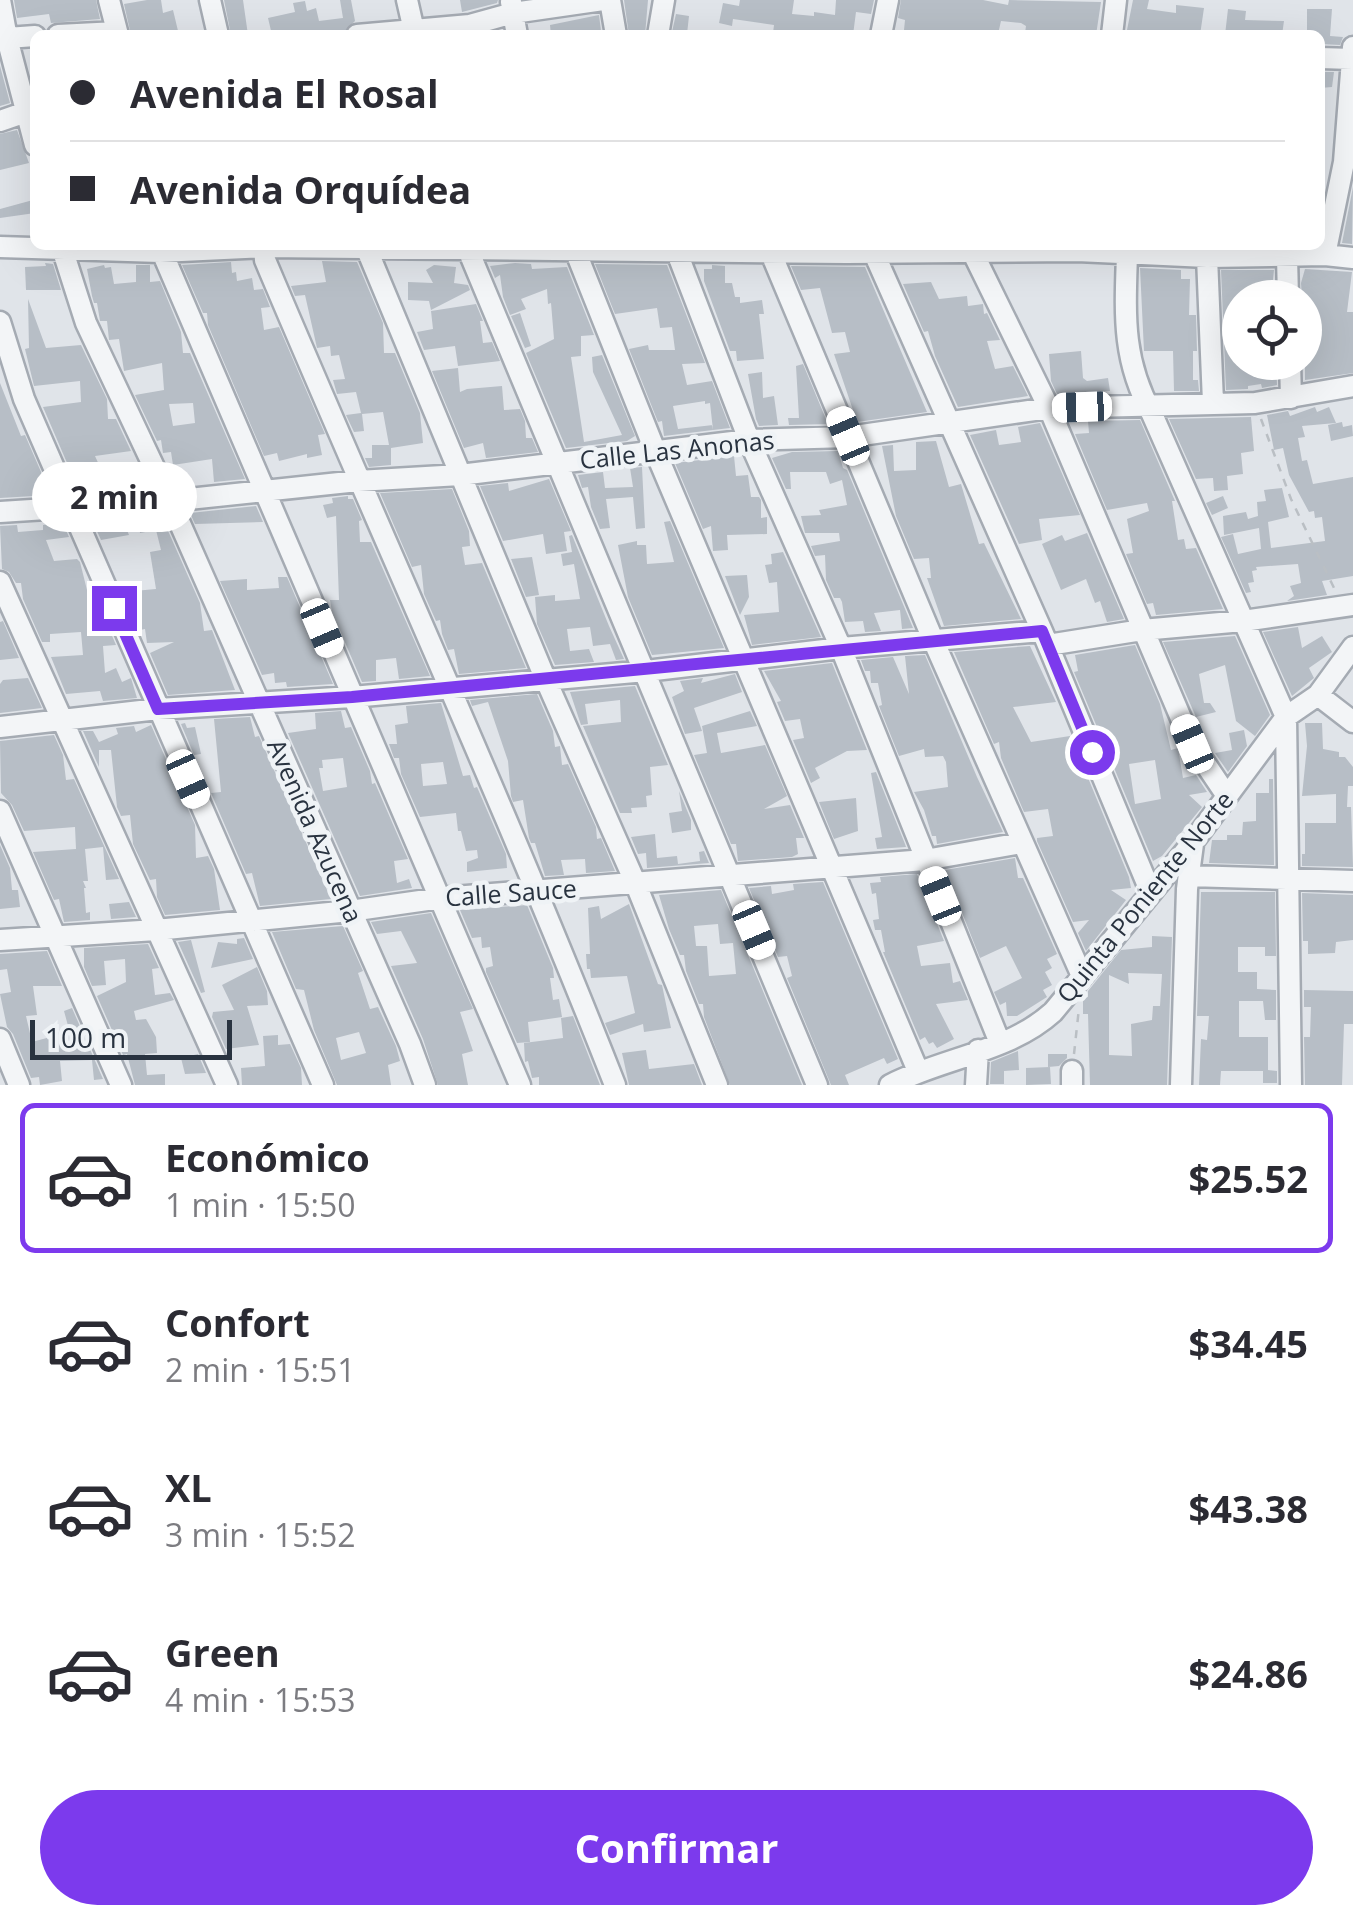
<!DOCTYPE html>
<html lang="es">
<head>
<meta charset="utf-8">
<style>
	body { margin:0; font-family:"Open Sans",sans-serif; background:#f2f2f3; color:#2b2b33; height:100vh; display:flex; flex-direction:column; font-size:38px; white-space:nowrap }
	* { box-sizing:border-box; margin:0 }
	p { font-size:32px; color:#7c7c81 }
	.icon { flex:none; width:55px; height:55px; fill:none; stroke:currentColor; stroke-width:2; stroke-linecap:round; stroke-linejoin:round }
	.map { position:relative; height:1085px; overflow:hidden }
	.side { display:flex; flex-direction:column; background:#fff; flex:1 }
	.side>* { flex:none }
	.top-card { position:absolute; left:30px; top:30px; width:1295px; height:220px; border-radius:15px; box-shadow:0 10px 40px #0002; display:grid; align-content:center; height:220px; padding:0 40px; background:#fff }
	.controls { position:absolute; left:1222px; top:280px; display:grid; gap:20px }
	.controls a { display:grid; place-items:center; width:100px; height:100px; border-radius:50%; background:#fff; box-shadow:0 10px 40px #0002; font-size:50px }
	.scale { position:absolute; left:30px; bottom:25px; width:202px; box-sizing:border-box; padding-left:10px; border:5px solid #293340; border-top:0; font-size:28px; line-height:35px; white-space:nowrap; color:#293340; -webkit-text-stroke:8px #eff3f6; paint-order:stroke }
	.end { position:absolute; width:45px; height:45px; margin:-22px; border:12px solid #7c3aed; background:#fff; box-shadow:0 0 0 5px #fff }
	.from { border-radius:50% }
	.bubble { position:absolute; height:70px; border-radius:35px; background:#fff; box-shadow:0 10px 40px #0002; font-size:32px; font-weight:700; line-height:70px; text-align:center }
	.car { position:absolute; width:30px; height:60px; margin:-30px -15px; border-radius:12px; box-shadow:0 0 8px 2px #0007; background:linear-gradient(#fff 24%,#345 0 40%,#fff 0 76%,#345 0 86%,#fff 0) }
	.top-card b { display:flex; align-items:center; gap:35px; height:95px; font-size:38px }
	.top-card b+b { border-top:2px solid #e1e1e2 }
	.top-card i { width:25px; height:25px; background:#2b2b33 }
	ul { padding:18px 0 0; list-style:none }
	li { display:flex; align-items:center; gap:30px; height:150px; margin:0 20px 15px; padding:0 20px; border:5px solid transparent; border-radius:15px }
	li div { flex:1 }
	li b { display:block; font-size:38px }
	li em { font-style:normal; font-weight:700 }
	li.active { border-color:#7c3aed }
	li>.icon { width:90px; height:90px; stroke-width:1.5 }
	.cta { display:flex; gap:20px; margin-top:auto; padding:20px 40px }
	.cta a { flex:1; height:115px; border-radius:60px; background:#7c3aed; color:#fff; font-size:40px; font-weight:700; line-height:115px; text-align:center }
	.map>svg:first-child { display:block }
</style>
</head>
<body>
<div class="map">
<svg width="1353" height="1085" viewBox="0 0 1353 1085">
	<rect width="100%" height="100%" fill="#e0e4e9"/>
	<!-- building -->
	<path fill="#b7bec6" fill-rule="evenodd" d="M14 0H96L100 19 51 23 49 14 17 18Z
		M147 0H161L163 13 173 10 179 35H131L124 4Z
		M224 0H243L248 35H231Z
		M340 0H351L355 21 344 32 272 35 268 18 295 12 293 3 305 1 307 11 316 8 319 21 343 18Z
		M460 0H498L497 3 462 12Z
		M624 0H648L645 35H629Z
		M740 0H794L792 14 814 16V12L835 15 836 0H874L871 14 856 12 853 35 811 30 810 34 787 35 773 33 774 25 733 19 732 26 719 23 723 3 739 6Z
		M901 0H983L1008 5 1009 0 1101 2 1096 35 1025 33 1026 26 1021 23 1001 21 998 34 973 35 904 30 905 20 898 18Z
		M1133 0H1149L1147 9 1176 13V5L1204 8 1200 35H1126Z
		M1228 9 1246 11 1245 20 1284 21 1282 35H1225Z
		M1307 9H1332L1330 36 1343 37 1340 45 1320 44V35H1307Z
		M676 14 689 16 687 34 672 32Z
		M599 15 601 31 551 35 550 25Z
		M0 66 10 103 0 106Z
		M1320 72H1334L1332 87 1320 88Z
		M17 130 29 163 0 170V134Z
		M1353 187 1352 244 1342 243Z
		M33 200 35 213 0 218V209Z
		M322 261 357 262 383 323 384 353H395L420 413 423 443 391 448V465L369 467 365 458H372V445H389L383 412 362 414 364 431 354 432 346 415 361 413 356 392 337 394 333 380 345 379 339 355 331 356 330 346 317 348 305 295 295 296 291 286 326 282Z
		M231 262 232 273 236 272 237 281 252 278 254 290 263 289 270 307 261 308 264 330 279 327 325 434 318 435 322 455 307 458V454L279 461 277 453 264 456 208 325 207 313H203L182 265Z
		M45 263 53 264 61 290H26L25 267 46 266Z
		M515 263 531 264 532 269 567 267 594 335 581 336V356L571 357 584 442 622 435 593 372 592 357 602 355 635 436 627 441 566 448 526 353 554 339 551 303 548 304 547 289 521 299 526 309 510 315 503 297 500 275 495 278 490 266Z
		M595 264 667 265 705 363 682 364 687 385 712 381 730 428 713 430 710 403 705 404V401L673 406 678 429 713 425V430L664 436 662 421 658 422 629 349 648 345 649 350H675L672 327 660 328 657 308 615 314Z
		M104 265 105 268 111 267 114 284 136 282V265H150V282L160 281 181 332 183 353H190L245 479 214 482 212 459 173 465 171 452 163 453 161 440 157 441 135 395 164 390 162 363 124 371 119 339 109 340 107 321H100L97 303H94L92 296 87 269ZM193 403 195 423 173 426 169 404Z
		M434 265 456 267 454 283 468 285 470 290 431 310 429 301 408 300V282L433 283 426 270Z
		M712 265 725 266V283H732L735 297H740V303L762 300 764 314H759L764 359 737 361 736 351H730L704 281V269H712Z
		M791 266 865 267 927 412 857 422 834 354 850 352 845 332 832 333 820 288 801 290Z
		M1140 268 1181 270V279H1190L1189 315H1196L1197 351H1193V380H1198L1199 391H1174L1173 351H1144Z
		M1305 269 1352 272 1347 312H1353V373L1305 380V298H1302L1301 283Z
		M1221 270H1274L1271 298H1240V362H1276L1277 385 1262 388 1261 384 1248 386V389L1226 390Z
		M931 282 939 299 967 296 968 306 983 304 984 314 987 313 1000 340 987 341 995 369 1013 366 1028 396 958 407 935 356 928 331 924 332 903 284Z
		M28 299 46 348 81 345 107 399 108 419H116L131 451 95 456 111 491 80 493 43 407 81 402 80 381 34 386 25 349 29 348Z
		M476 304 483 321H480L483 343 492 342 500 361 458 366 455 346 424 350 417 332 433 329 431 311Z
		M520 313 531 346 525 348 511 316Z
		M1081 351 1083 378 1087 381 1108 378 1110 391 1057 394 1051 381 1049 354Z
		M803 364 828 424 789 425 788 418H799L796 366Z
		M458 368 460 392 467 389 502 386 504 410 520 409 525 421 526 438H532L538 452 486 458 483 443 464 448 432 371Z
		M762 372 763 398 774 396 778 425 759 426 756 419 748 374Z
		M0 383 21 436 25 435 51 495 0 498Z
		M1315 407 1317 412 1329 407 1336 423 1302 426 1305 437 1298 438 1302 461 1307 460 1313 484 1353 477V576L1322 581 1327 595 1287 601 1294 596 1290 586 1301 583 1298 564 1256 567 1257 570 1252 571 1254 582 1248 583 1251 592 1246 593 1221 537 1233 534 1238 554 1261 549 1259 528 1224 535 1223 516 1246 512 1248 519 1258 516 1257 502 1266 501 1264 490 1282 488 1289 517 1268 522 1271 548 1325 541 1322 517 1315 518 1314 511 1309 512 1289 475 1283 448 1274 450 1267 415 1288 411 1290 416Z
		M1251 417 1254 451 1241 453 1243 474 1227 476 1228 490 1214 491 1213 478 1196 479 1169 419Z
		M1140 420 1175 501H1172L1178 540 1184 539 1186 549 1196 548 1223 609 1156 615 1153 603 1147 604 1126 554 1133 553 1127 519 1149 511 1147 503 1107 510 1075 434 1089 433 1088 421Z
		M1342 422 1343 427 1352 425 1353 436 1331 441 1328 425Z
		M1040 423 1080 515 1039 519 1042 540 1019 544 970 435 996 430 999 445 1021 442 1018 427Z
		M936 441 949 487 961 484 979 544 984 543 1021 619 944 626 927 578H931L929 558 914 559 896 516 882 446 893 445 894 471 916 470V442Z
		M838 451 843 468 847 470 913 628 902 629 900 610 874 613 881 631 865 632 863 621 845 622 842 602 840 598H834L826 580 825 555 815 556 811 546 840 541 839 533H805L801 516 821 515 819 510 847 505 842 480 830 484 826 472H790L791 489H786L772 458 792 452Z
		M734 456 736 476 748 475 751 497H759L761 500V518L767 517V534L727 535 728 550 713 551 711 526 703 529 675 463Z
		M642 467 645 528 636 529 633 497 606 499 610 528 600 529 591 507 588 487 582 488 578 475 603 472 605 488 633 487 630 468Z
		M549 479 571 531 564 532 567 551 546 554 543 534 503 541 480 486 508 483 509 491Z
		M452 489 469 531 470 546 462 547 465 565 482 563 526 668 459 674 454 649 448 650 442 634 440 620 436 621 424 594 421 565 412 567 380 493Z
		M348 496V499H353L362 520 359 521 360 542H371L430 676 399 679 396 658 376 660V681L362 682 332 612 330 600H339L336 516 327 518 323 505 333 503 332 498Z
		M1223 496 1228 508 1212 515 1206 503Z
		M256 506 263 522 195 524 190 513Z
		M161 515 200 603 204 631 212 630 235 690 168 695 150 653 174 642 147 643 145 629 140 630 123 592 156 589 150 552 161 550 156 530 140 533 137 517Z
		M122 518 129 535 101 540 92 520Z
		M670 521 724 648 652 655 628 597 618 545 637 541V545H646L647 564 674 562 664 522Z
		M63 523 69 537 46 540 54 561 77 559 80 562 87 590 92 589 116 645 103 646 105 673 116 668 122 682 131 678 137 698 103 701 100 691 66 694 51 657 83 655 81 632 50 634V642H42L23 599 21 583H16L9 572 2 569 0 526 17 525 18 532 43 530V525Z
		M1087 533 1124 619 1107 622 1100 601 1095 603 1086 579 1061 590 1042 544 1062 535 1065 541Z
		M572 535 609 626 624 659 616 660 610 644 593 646 590 627 567 629 570 651 589 649 594 662 555 665 537 624 535 597 555 595V601L580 599 574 564 563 566 561 554 572 552 569 536Z
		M783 552 821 637 752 645 744 615 779 612 777 582 769 583 765 565 772 564 771 554Z
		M532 557 539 595 526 597 511 559Z
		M747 575 749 597 740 615 725 576Z
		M278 577H287L333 684 287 687 286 682 275 683 274 673 262 675 220 581 247 579V590L279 588Z
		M3 621 19 658 0 660V622Z
		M1298 627 1302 648 1322 636 1332 652 1309 668 1314 678 1292 696 1263 632Z
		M1235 636 1270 715 1255 736 1236 721 1225 665 1199 674 1204 703H1210L1216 712 1196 717 1163 642Z
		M1135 645 1160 704 1171 750 1178 748 1183 778 1196 775 1207 792 1189 795 1202 807 1162 856 1153 861 1074 672 1078 671 1075 655ZM1155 760 1161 799 1135 804 1129 764Z
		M1030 646 1056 702 1013 707 1031 742 1070 736 1078 774 1086 773 1129 877 1131 888 1111 890 1126 900 1086 951 1078 933 1089 920 1073 922 1037 841V838L1053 836 1048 809 1024 812 1001 758 999 742 994 744 954 652Z
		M925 655 977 777 1003 832 937 844 936 836H932L924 810 914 792 948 787 946 762 943 756 925 757 924 749 899 756 879 706 882 705 878 683H871L870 671H865L861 660 893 657 909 694 905 656Z
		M832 663 867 750 847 751 815 768 820 778 811 783 793 740 804 738 800 719 785 721 777 702 781 701 764 671Z
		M735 674 742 692 694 708 702 731 685 734 672 697 684 691 680 681 703 678 701 683Z
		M28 678 42 708 0 713V684L3 680Z
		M635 686 668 765 650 767 652 795 646 796 647 807 631 808 632 813H620L583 726 621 722 620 700 585 704 588 724 581 725 570 692Z
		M537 694 553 731 555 747 560 746 562 765 568 764 596 827 597 839 601 838 615 871 586 873 585 859 561 860 564 875 545 876 535 843H531L529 838 523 800 513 802 511 796 508 761 488 702 472 706 470 700Z
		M441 703 463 776 470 775 474 788 477 787 506 854 507 868 467 872V862L478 858 477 850 466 851 461 831H458L456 813 420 817 401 774 399 758H394L389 744H397L395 725 408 723 406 706ZM443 762 447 784 423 786 421 764Z
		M341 711 345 728 351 727 370 771 372 784 375 783 408 859 394 861 397 883 409 879 412 888 360 896 288 733 316 729 315 713ZM343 758 347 787 323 791 319 768H323L322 760Z
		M750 711 757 726 717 733 721 753 765 745 787 796 764 809 790 805 804 838H796L798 854 792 857 738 861 736 844H731L694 755 707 753 702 726Z
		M250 717 255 737 259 736 331 899 260 906 252 873 246 874 211 793 221 792 214 719Z
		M185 723 187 728 195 727 201 754 194 755 181 724Z
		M1305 723H1322L1323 749 1339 752V757H1345L1353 767V786H1348L1347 807H1351L1353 867 1302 866V854H1305V823H1336V794L1302 796 1307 746Z
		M151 725 195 825 196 858 208 856 214 869 220 910 165 915 157 897 156 879 150 880 133 844 130 815 121 816 117 807 111 750H99V767L83 731H93L99 742 118 734 116 728 134 726 136 732Z
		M1244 730 1247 746 1228 772 1215 753 1232 750 1229 733Z
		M54 735 63 755 66 780 74 779 119 879 106 880 103 847 85 849 88 881H83L86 888H84L86 913 90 912V920L64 922 59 899 54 900 33 852 76 849 75 827 24 831 12 805 1 793 0 741Z
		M876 772 905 844 906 847 877 849 875 838 882 837 871 773Z
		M1269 779H1273L1274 865 1209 863 1212 840H1227V835H1242L1243 822 1256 821V793H1269Z
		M679 791 691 820V830L672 833 669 813 682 811Z
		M856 798 858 831 834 839 819 802Z
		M655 834 657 858 677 856 678 864 700 861 699 852 704 851 709 863 647 868 646 853 638 854 631 837Z
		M0 845 10 868 12 890H18L20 907 0 909Z
		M1015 858 1018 878H1023L1057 954 1047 959 1052 968 1045 972 1052 985 1043 990 1047 997 1017 1016H1007L1006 1002 1000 1005 994 992 1022 978 1006 946 980 958 945 870Z
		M917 874 944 941 917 946 921 966 950 963 953 983 960 981 968 1000 936 1004 954 1039 937 1048 933 1042 929 1044 925 1037 920 1040 883 952H885L881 930H875L873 920 879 919 876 893 872 894 870 883 881 882 880 877Z
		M823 882 898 1059 887 1064 884 1058 845 1075 849 1085H831L787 978 792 976 787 956 778 957 749 888 771 886 772 894 794 890 793 884Z
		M721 890 802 1085H730L704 1017 703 1004H699L686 971 684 955H680L669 929 659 895ZM718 924 720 944 733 943 736 974 709 976 707 946H696L694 926Z
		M1201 892H1275L1276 956H1265V947H1238V972H1257V989L1276 990V1020H1265L1263 1001H1239V1037H1268V1070L1277 1071V1083H1263V1071H1221L1220 1085H1199L1201 1039 1207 1040 1209 1016H1197Z
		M1302 893 1353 895V940L1336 942 1335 953 1308 954V941H1303Z
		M129 902 136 917 111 919 109 904Z
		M629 904 658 984 662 985 671 1028 644 1032 643 1024 610 1035 605 1023 635 1013 627 976 591 978 590 969H587L586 954H590L588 908 599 906 601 919Z
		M527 905 553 968 554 978H550L553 1000 559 999 562 1017 528 1022 530 1042 517 1043 486 972V968L493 966 490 947 482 948 481 937 472 938 460 910Z
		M431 913 473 1009 460 1012 473 1051 462 1054 468 1085H438L423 1039 391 966 417 963 401 931 377 934 371 922Z
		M343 926 363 971 358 973 370 1009 378 1007 396 1046 400 1061 388 1065 391 1085H337L314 1030 304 990 296 989 272 932ZM359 1032 366 1053 341 1060 336 1038Z
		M1152 936 1172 937 1167 1085H1090L1088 1014H1083V998L1088 997V991L1121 950 1152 947ZM1128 973 1162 974 1160 1006H1153L1152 1020 1131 1024 1132 1056 1109 1055V975L1129 984Z
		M244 938 253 959 211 968 218 942 237 944V939Z
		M191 940 205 992 201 993 178 942Z
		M148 944 159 968 152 969 155 995 170 993 174 1000 134 1011 136 1020 146 1019 156 1037 157 1053 145 1054 147 1075 165 1074V1085H135L127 1054 123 1055 97 996 126 982 125 959 104 961 106 985 92 986 84 967V948Z
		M47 951 62 986H33L37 1015 26 1016 32 1042 54 1036V1032L70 1033 64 1011 72 1008 103 1079 94 1080 92 1060 60 1061 62 1081 40 1085 39 1077 31 1078 13 1034 7 1027 0 994 11 992 7 969 0 970V954Z
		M257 967 267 991 268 1005 247 1006 259 1045 226 1049 212 1017 213 1012 234 1010 222 985Z
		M1304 990 1353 991V1024H1344L1342 1085H1305L1304 1037H1310L1311 1007H1304Z
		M573 1016 600 1085H539V1077L532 1078 528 1061 525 1062 524 1043 563 1038 561 1018Z
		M278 1035V1045L290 1044 301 1068 302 1085H242L241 1068 265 1066 263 1036Z
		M646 1050 649 1069 694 1064 702 1085H629L622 1053Z
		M1018 1051 1019 1070 1004 1071V1084H990L991 1062Z
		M198 1054 206 1073 185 1074 181 1058Z
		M1048 1054H1067V1058L1059 1066 1048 1067Z
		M1050 1067 1051 1084 1026 1085V1068Z"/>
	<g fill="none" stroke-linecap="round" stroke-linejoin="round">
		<!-- minor casing -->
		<g stroke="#a5abb3" stroke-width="25">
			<path id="minor" d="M0 0 7 38 35 145
				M109 0 118 35
				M210 0 218 35
				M407 0 415 35
				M610 0 616 35
				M511 2 517 35
				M58 35 117 32
				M357 35 470 25 513 13 603 0
				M658 35 664 0
				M881 35 888 0
				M1112 35 1116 0
				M7 38 35 36
				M1320 58 1352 59
				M0 121 26 112
				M61 245 86 323 170 501 410 1044 425 1085
				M159 245 520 1085
				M264 245 265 260C381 535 506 807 615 1085
				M365 245 545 678 635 882 717 1085
				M466 245 817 1085
				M573 245 656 453 918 1071
				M0 247 160 252 264 247 847 253 1077 251 1207 257 1325 255 1353 258
				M676 250 749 440 841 648 1000 1043
				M770 251 934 642 1082 976
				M873 251 1042 631 1151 893
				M972 251 1049 408 1192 744 1227 796
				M1127 254C1125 315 1122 360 1152 414L1286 717 1291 1085
				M1325 255 1344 162 1353 47
				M1287 256 1288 298
				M1207 257 1213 402
				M0 322 24 399 323 1085
				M1290 362 1291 398
				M0 512 170 501 358 481 460 475 749 440 848 437 1049 408 1255 403 1353 386
				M0 582 227 1085
				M1048 645 1142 630 1243 621 1353 605
				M1318 695 1353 722
				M0 727 158 709 352 697 646 671 841 648 1042 631
				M0 811 121 1085
				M1189 876 1353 881
				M0 940 156 930 350 911 441 898 925 860 1021 843
				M0 1039 19 1085
				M1072 1071V1085
				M890 1085C942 1058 1009 1052 1053 1012L1193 842 1286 717 1318 695 1353 647
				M976 1085 978 1050
				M1181 1085 1187 889 1193 844"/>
		</g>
		<!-- path -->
		<path stroke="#babfc4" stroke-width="2.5" stroke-dasharray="8 8" stroke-linecap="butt" d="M1261 419 1291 499 1335 590
			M1074 1054 1079 1008"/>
		<!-- minor -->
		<use href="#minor" stroke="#f3f5f7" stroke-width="20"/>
	</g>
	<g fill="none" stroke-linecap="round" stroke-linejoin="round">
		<!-- route -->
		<path stroke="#7c3aed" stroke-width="12" d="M114 608 158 709 352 697 1042 631 1092 752"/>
	</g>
	<g text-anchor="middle" stroke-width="9" stroke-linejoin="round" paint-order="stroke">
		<!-- street labels -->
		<g font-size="25" fill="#293340" stroke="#eff3f6">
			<text transform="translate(677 450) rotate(-6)" y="9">Calle Las Anonas</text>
			<text transform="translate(315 831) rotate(66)" y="9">Avenida Azucena</text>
			<text transform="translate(511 893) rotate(-4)" y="9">Calle Sauce</text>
			<text transform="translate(1145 897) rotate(-51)" y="9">Quinta Poniente Norte</text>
		</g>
	</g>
</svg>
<div class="controls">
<a><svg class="icon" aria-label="locate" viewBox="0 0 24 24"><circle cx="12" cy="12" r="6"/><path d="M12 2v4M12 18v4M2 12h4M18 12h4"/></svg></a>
</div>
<div class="scale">100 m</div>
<i class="end from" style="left:1092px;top:752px"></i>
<i class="end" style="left:114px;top:608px"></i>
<div class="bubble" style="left:32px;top:462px;width:165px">2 min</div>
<i class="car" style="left:1082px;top:407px;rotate:268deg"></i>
<i class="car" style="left:848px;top:436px;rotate:337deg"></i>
<i class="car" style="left:322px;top:628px;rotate:157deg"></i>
<i class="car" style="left:1192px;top:744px;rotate:337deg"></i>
<i class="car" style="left:188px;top:779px;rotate:156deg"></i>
<i class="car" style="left:940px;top:896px;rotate:338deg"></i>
<i class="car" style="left:754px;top:930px;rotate:157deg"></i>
<div class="top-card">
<b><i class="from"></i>Avenida El Rosal</b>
<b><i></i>Avenida Orquídea</b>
</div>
</div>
<section class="side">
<ul>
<li class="active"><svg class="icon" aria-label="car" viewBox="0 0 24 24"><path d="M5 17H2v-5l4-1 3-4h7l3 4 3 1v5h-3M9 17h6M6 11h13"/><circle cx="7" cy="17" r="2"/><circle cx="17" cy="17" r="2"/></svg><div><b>Económico</b><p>1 min · 15:50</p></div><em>$25.52</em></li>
<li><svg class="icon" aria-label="car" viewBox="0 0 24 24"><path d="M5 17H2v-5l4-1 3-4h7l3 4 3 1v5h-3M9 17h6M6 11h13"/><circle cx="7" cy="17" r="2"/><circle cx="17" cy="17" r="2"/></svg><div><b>Confort</b><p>2 min · 15:51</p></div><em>$34.45</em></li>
<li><svg class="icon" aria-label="car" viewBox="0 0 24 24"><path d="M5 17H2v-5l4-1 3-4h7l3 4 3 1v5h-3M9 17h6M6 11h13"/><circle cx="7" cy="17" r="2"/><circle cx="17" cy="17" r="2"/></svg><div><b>XL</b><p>3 min · 15:52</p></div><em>$43.38</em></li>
<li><svg class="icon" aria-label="car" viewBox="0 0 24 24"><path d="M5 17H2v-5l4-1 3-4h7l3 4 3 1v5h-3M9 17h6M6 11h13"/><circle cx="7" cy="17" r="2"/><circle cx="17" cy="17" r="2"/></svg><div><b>Green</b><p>4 min · 15:53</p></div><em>$24.86</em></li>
</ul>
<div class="cta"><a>Confirmar</a></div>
</section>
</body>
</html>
